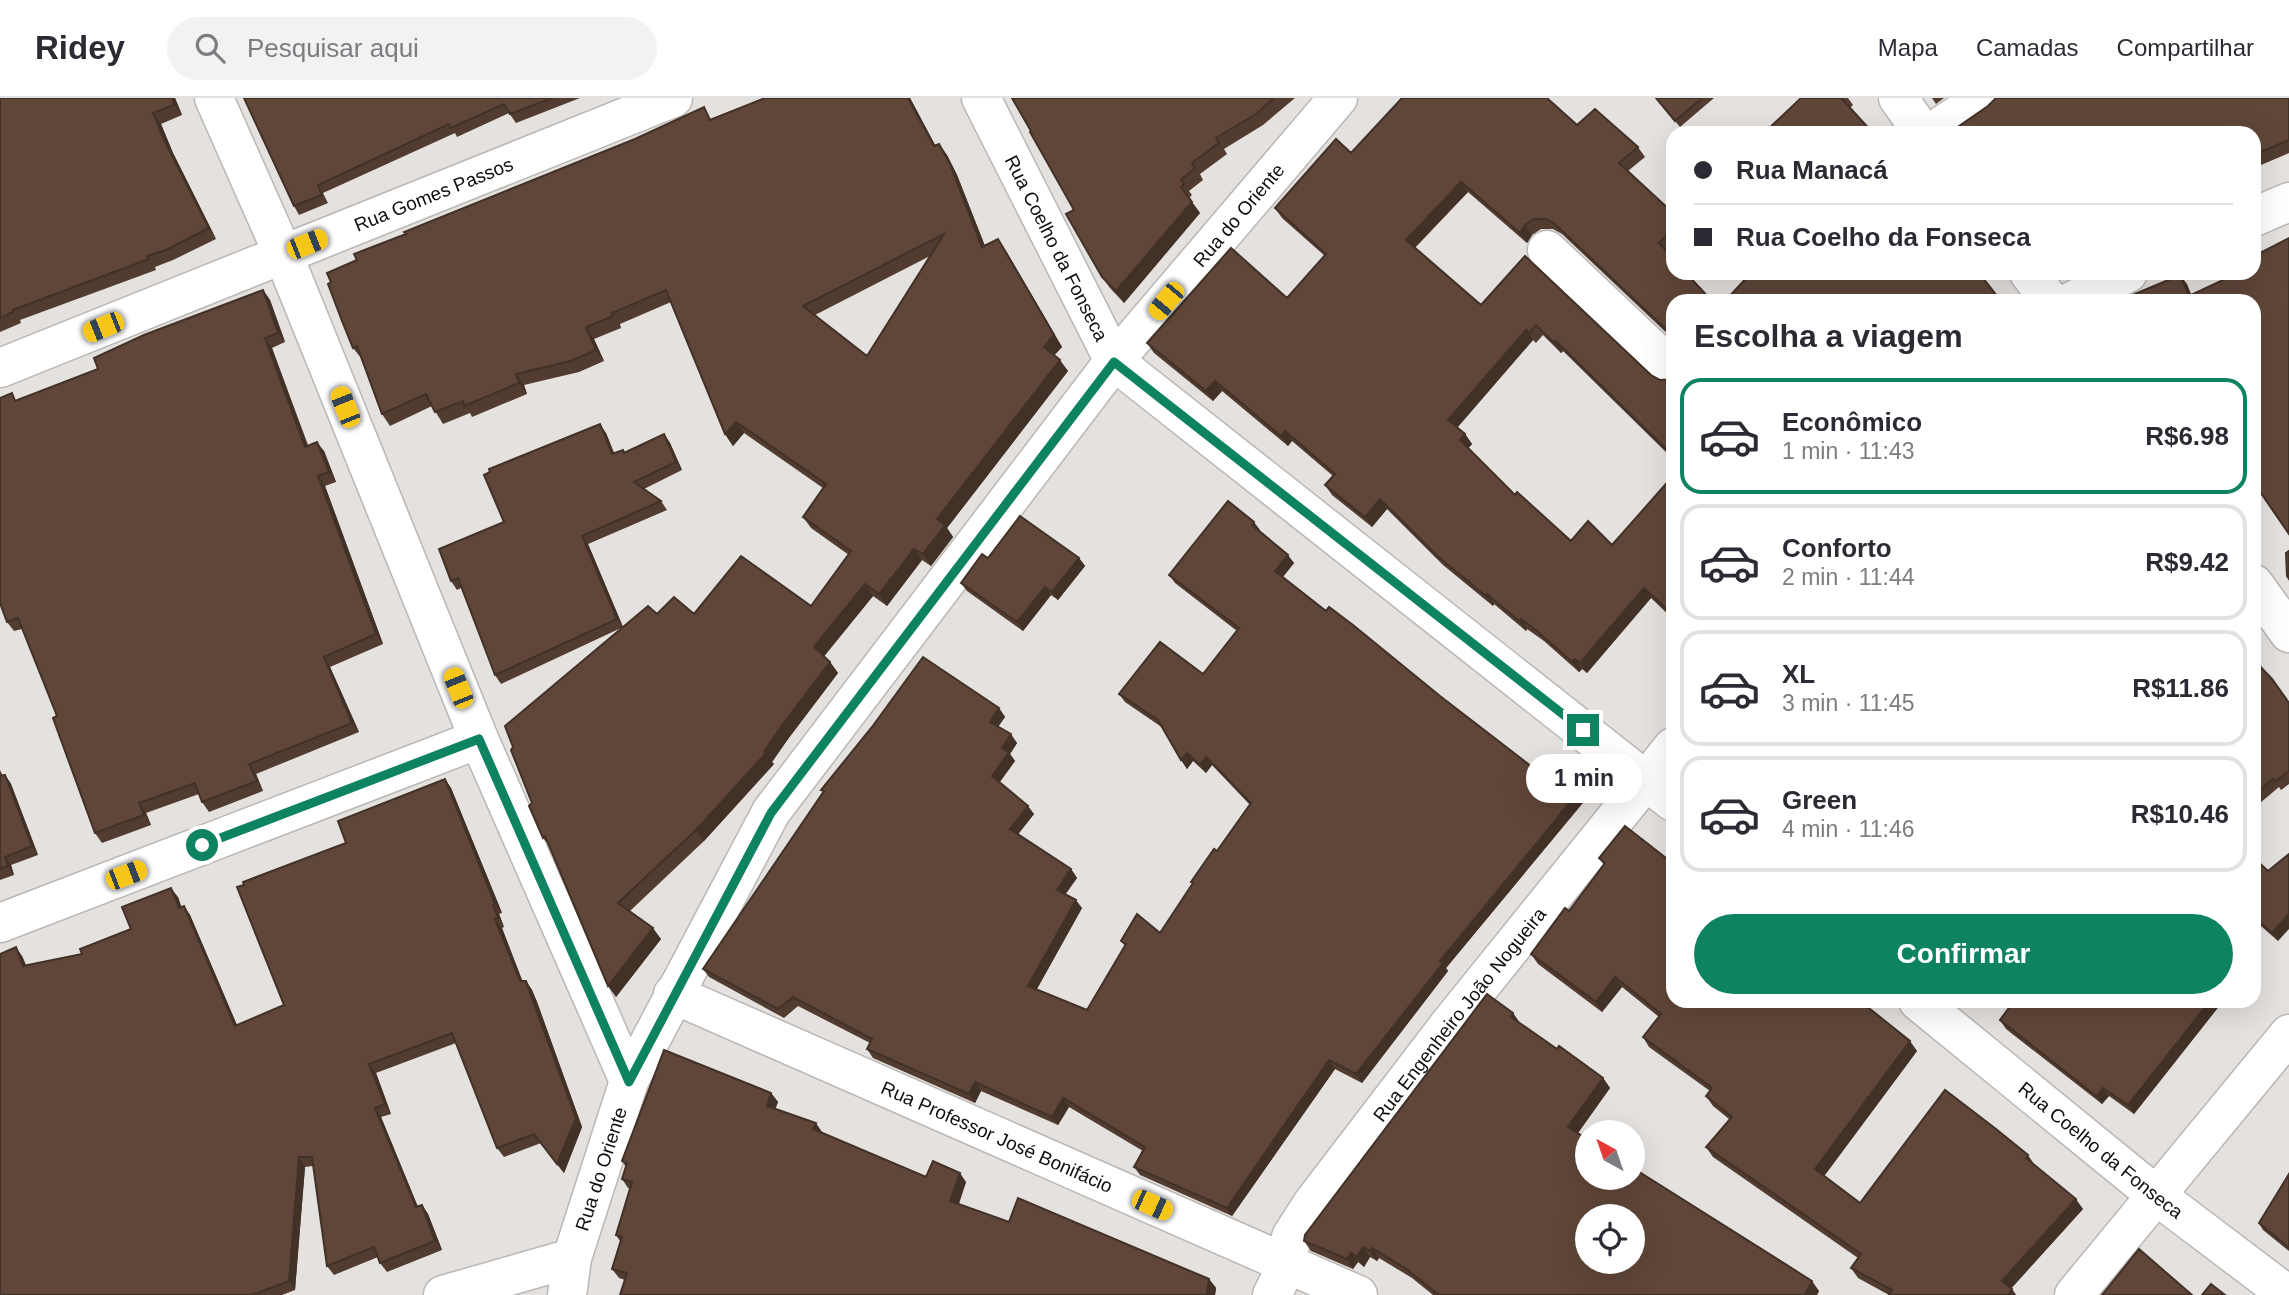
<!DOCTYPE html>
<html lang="pt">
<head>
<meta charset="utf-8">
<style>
	body { margin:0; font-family:Arial,sans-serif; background:#f2f2f3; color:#2b2b33; height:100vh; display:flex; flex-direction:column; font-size:26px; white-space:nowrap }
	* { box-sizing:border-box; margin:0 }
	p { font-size:23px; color:#7c7c81 }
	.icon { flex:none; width:38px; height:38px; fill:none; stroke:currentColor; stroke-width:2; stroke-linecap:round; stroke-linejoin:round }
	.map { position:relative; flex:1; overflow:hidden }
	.drawer { position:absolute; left:1666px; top:196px; width:595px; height:714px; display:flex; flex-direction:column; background:#fff; border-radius:21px; box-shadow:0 7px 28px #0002 }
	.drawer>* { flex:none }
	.hud { position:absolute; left:1666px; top:28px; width:595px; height:154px; border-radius:21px; box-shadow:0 7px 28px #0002; display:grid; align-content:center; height:154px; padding:0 28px; background:#fff }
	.needle { width:46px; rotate:320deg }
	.controls { position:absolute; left:1575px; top:1022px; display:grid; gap:14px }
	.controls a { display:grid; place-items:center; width:70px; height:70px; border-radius:50%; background:#fff; box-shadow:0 7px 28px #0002; font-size:35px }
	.end { position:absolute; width:32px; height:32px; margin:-16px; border:9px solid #0d8362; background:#fff; box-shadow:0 0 0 4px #fff }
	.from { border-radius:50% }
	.bubble { position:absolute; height:49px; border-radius:24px; background:#fff; box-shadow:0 7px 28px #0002; font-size:23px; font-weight:800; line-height:49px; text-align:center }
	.car { position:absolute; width:21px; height:42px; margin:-21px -10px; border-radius:9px; box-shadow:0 0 5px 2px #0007; background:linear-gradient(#f5c518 24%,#345 0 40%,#f5c518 0 76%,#345 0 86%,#f5c518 0) }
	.hud b { display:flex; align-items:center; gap:24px; height:66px; font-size:26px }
	.hud b+b { border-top:2px solid #e1e1e2 }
	.hud i { width:18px; height:18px; background:#2b2b33 }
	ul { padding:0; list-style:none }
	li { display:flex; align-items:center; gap:21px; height:116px; margin:0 14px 10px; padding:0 14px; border:4px solid #e1e1e2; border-radius:21px }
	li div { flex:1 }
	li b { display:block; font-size:26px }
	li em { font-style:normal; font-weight:800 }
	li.on { border-color:#0d8362 }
	li>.icon { width:63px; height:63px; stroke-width:1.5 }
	h2 { padding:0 28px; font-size:32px; line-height:84px }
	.button { display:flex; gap:14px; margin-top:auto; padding:14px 28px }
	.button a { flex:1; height:80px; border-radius:42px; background:#0d8362; color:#fff; font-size:28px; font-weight:800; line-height:80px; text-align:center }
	header { display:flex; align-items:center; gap:42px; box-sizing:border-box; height:98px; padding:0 35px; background:#fff; border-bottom:2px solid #e1e1e2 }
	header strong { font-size:33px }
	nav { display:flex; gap:38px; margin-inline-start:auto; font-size:24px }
	.search { width:490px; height:63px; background:#f2f2f3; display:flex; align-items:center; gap:18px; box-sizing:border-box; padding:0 24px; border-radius:38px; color:#7c7c81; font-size:26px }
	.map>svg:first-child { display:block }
</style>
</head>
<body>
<header>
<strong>Ridey</strong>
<div class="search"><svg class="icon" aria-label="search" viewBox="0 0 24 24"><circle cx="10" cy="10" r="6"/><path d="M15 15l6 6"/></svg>Pesquisar aqui</div>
<nav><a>Mapa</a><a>Camadas</a><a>Compartilhar</a></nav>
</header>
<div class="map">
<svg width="2289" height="1197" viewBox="0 0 2289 1197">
	<rect width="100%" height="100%" fill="#e4e1df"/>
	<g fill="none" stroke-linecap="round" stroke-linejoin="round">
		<!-- minor casing -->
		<g stroke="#bab7b5" stroke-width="41">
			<g id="minor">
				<path d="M214 0 283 156 479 641 629 983"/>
				<path id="s1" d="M981 0 1114 263 1673 704"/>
				<path d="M1898 0 1923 35"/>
				<path d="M1931 35 1983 0"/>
				<path d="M2254 119 2289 104"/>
				<path d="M1547 152 1673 271"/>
				<path d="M2029 175 2050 203"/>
				<path d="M2072 203 2128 175"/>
				<path id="s2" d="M0 270 673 0"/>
				<path d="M2254 486 2289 535"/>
				<path d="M0 825 479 641"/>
				<path id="s3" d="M673 896 1358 1197"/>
				<path id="s4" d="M1918 903 2157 1098 2288 1197"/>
				<path d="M443 1197 572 1160"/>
				<path id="s5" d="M567 1197 572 1160 629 983 771 714 1114 263 1338 0"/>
				<path id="s6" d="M1272 1197 1287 1167 1291 1139 1312 1106 1448 928 1673 649"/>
				<path d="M2074 1197 2289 936"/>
			</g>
		</g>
		<!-- minor -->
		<use href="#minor" stroke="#fff" stroke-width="38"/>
	</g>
	<!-- wall -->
	<path fill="#523c30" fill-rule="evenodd" d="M0 0H175L182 17 161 26 173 55 216 141 173 162 155 169 156 172 20 222 21 225 0 234Z
		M244 0H580L516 25 509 15 457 39 455 35 323 95 328 105 299 117 294 108Z
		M765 0H910L935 47 947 57 957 77 985 148 1006 153 1062 249 1054 257 1068 273 947 430 953 439 931 468 922 462 887 508 873 498 824 558 830 564 838 575 788 641 772 664 774 666 704 743 630 813 661 841 616 899 549 747 543 740 532 705 621 530 501 586 495 577 461 490 457 492 451 483 504 424 606 335 614 355H624L664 336 670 345 682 372 644 391 661 403 667 412 588 446 623 529 657 516H694L811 508 849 457 811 430 803 419 823 390 744 335 733 348 725 336 671 204 620 226 621 230 594 241 604 263 579 274 524 287 527 296 472 319 470 315 443 326 432 308 390 328 382 316 362 261 353 250 713 21ZM930 158 867 258 815 217Z
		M1012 0H1295L1263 27 1224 51 1227 56 1200 76 1203 82 1189 93 1192 97 1189 100 1200 115 1124 205 1110 190 1102 179 1074 112Z
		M1656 0H1714L1680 29Z
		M1801 0H1848L1853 7 1850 10Z
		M1932 0H1944L1936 6Z
		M2289 0V55L2254 70V35Z
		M1577 27 1638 49 1645 59 1628 73 1673 115V148L1667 154 1673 203V241L1562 136 1553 131H1541L1532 137 1527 145 1468 94 1415 149 1481 207 1525 158 1651 277 1660 282 1673 281V361L1563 253 1561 255 1543 237 1536 245 1533 242 1457 330 1465 336 1472 346 1468 350 1515 397 1571 443 1612 447 1673 378V521L1651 500 1587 575 1582 571 1579 574 1544 543 1527 531 1526 533 1494 506 1493 508 1443 467 1387 411 1372 429 1332 397 1325 387 1333 378 1292 343 1288 348 1222 293 1213 303 1154 255 1147 245 1287 200 1325 158 1282 120 1275 110 1351 55Z
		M263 192 270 202 285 244 272 250 308 347 324 353 336 384 325 388 383 546 330 569 359 634 256 676 263 693 209 714 202 704 199 696 146 715 151 727 102 745 95 735 57 618 22 531 14 533 7 524 17 302 98 271Z
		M1260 432 1259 433 1294 465 1283 479 1326 513 1536 672 1549 679 1585 686 1591 695 1446 870 1448 873 1362 985 1335 971 1232 1118 1140 1077 1134 1069 1143 1053 1069 1009 1058 1027 981 993 975 1005 873 960 867 951 870 945 798 908 784 920 709 879 703 871 823 694 821 692 999 610 1005 619 998 628 1017 645 1010 656 1015 663 1000 684 1034 716 1018 736 1071 771 1077 780 1065 796 1082 810 1037 891 1087 912 1125 848 1121 843 1160 835 1193 786 1191 784 1217 753 1250 707 1212 667 1206 675 1193 663 1187 671 1163 630 1125 604 1119 596 1203 576 1237 533 1175 485 1169 477Z
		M988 460H1079L1085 468 1058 502 1051 497 1023 533 967 493 961 485Z
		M2254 562 2289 605V686L2281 692 2279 689 2254 710Z
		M0 672 3 678 5 677 11 686 38 757 11 767 14 777 0 782Z
		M445 681 451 690 502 815 499 816 504 829 502 830 522 883H526L532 892 537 904 582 1029 564 1075 541 1045 504 1059 497 1050 456 945 376 975 391 1016 381 1019 418 1109 422 1107 428 1116 442 1152 387 1174 380 1165 378 1159 334 1177 327 1168 313 1068 305 1069 295 1192 282 1197H0L22 858 26 867 82 856 131 831 178 799 181 809 184 808 190 817 237 927 284 907 346 745Z
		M1625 728 1673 903 1917 953 1824 1078 1860 1105 2028 1057 2034 1066 2083 1111 2011 1190 2016 1197H1889L1858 1180 1851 1170 1858 1160 1713 1059 1706 1049 1729 1021 1713 1008 1706 998 1710 993 1649 949 1643 939 1659 919 1622 889 1602 914 1538 866 1531 856 1569 813 1604 767 1599 760Z
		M2254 760 2278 843 2254 822Z
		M2002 903H2216L2220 907 2134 1016 2109 998 2102 1006 2006 931 2000 922 2010 909Z
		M1513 915 1520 926 1557 951 1603 980 1610 990 1578 1035 1819 1193 1817 1197H1433L1412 1180 1379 1160 1377 1163 1370 1159 1364 1169 1358 1164 1353 1171 1311 1153 1304 1143Z
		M771 995 778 1004 775 1011 822 1034V1035L926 1079 966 1084 959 1106 1009 1124 1209 1181 1216 1190 1215 1197H620L625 1182 619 1180 612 1171 620 1143 616 1137 630 1091 628 1090 622 1081 626 1069 622 1063Z
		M2289 1076V1153L2263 1132 2259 1125Z"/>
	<!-- shaded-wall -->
	<path fill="#423127" d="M172 0H175L182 17 174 7Z
		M908 0H910L942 60 934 48Z
		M153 15 161 26 173 55 216 141 209 130 165 44Z
		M939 46 947 57 957 77 990 161 982 149Z
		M1461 84 1468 94 1413 152 1406 142Z
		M1192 104 1200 115 1124 205 1116 193Z
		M1525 127 1532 137 1527 145 1520 135Z
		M998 141 1006 153 1062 249 1052 260 1044 249Z
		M2180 177 2187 186 2194 203 2189 198Z
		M263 192 270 202 285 244 278 235Z
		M586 229 594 241 604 263 596 252Z
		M1526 232 1533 242 1455 332 1448 322Z
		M265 240 272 250 311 358 305 349Z
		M1556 243 1563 253 1561 255 1554 245Z
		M1060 262 1068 273 947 430 953 439 931 468 923 456 937 421Z
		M516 276 524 287 527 296 519 285Z
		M1215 283 1222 293 1213 303 1206 293Z
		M736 324 744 335 733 348 725 336Z
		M600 326 606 335 618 365 612 356Z
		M1285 333 1292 343 1288 348 1281 338Z
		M664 336 670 345 682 372 676 364Z
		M1465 336 1472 346 1467 352 1460 342Z
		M317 344 324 353 336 384 329 374Z
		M318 378 325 388 383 546 376 536Z
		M1380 401 1387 411 1372 429 1365 419Z
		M1254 424 1260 432 1258 436 1252 427Z
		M582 438 588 446 623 529 617 521Z
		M914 451 922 462 887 508 879 496Z
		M1288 457 1294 465 1281 481 1275 473Z
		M1079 460 1085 468 1058 502 1052 494Z
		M865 486 873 498 822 561 814 549Z
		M1045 489 1051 497 1023 533 1017 524Z
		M1644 490 1651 500 1587 575 1580 565Z
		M1487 496 1494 506 1493 508 1486 498Z
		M1521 521 1527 531 1526 533 1519 523Z
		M324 559 330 569 359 634 352 625Z
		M1575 561 1582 571 1579 574 1572 564Z
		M830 564 838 575 788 641 772 664 774 666 704 743 696 732 780 630Z
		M999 610 1005 619 996 632 990 624Z
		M1011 636 1017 645 1010 656 1015 663 998 686 992 678 1002 650Z
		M1187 655 1193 663 1187 671 1181 662Z
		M1206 659 1212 667 1206 675 1200 667Z
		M249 666 256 676 263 693 257 683Z
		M5 677 11 686 38 757 32 748Z
		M445 681 451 690 502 815 495 806Z
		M1585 686 1591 695 1446 870 1448 873 1362 985 1356 976 1440 863Z
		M139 705 146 715 151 727 144 717Z
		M1028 708 1034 716 1016 739 1010 731Z
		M5 759 11 767 14 777 8 768Z
		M1671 764 1673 766V775L1668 768Z
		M1071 771 1077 780 1063 800 1057 792Z
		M171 790 178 799 185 819 179 810Z
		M1076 802 1082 810 1034 896 1028 888Z
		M493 807 499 816 504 829 498 820Z
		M184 808 190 817 241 937 235 928Z
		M2289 816V831L2278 843 2272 835Z
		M495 821 502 830 526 892 520 883Z
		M653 830 661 841 616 899 608 888Z
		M16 849 22 858 30 877 23 868Z
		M1615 879 1622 889 1602 914 1596 904Z
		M526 883 532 892 537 904 582 1029 564 1075 557 1066Z
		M2210 903H2216L2220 907 2134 1016 2128 1007Z
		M1513 915 1520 925 1518 929 1511 919Z
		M1910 943 1917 953 1822 1081 1815 1071Z
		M1329 962 1335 971 1232 1118 1227 1110Z
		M369 966 376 975 391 1016 385 1006Z
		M1603 980 1610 990 1575 1039 1568 1029Z
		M975 984 981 993 975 1005 969 996Z
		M2103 990 2109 998 2102 1006 2096 998Z
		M771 995 778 1004 773 1017 767 1008Z
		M1063 1000 1069 1009 1058 1027 1052 1019Z
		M375 1010 381 1019 422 1119 416 1109Z
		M816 1025 822 1034 819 1040 813 1031Z
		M299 1059 305 1069 295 1192 289 1183Z
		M960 1075 966 1084 956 1112 950 1103Z
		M2076 1101 2083 1111 2009 1193 2002 1183Z
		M422 1107 428 1116 442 1152 435 1143Z
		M1363 1149 1370 1159 1364 1169 1357 1159Z
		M1372 1150 1379 1160 1377 1163 1370 1153Z
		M1351 1155 1358 1164 1353 1171 1347 1161Z
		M1209 1181 1216 1190 1215 1197H1207Z
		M1812 1183 1819 1193 1817 1197H1805Z
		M2012 1191 2016 1197H2008Z"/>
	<!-- building -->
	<path fill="#5f4638" stroke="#423127" stroke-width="2" fill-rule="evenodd" d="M0 0H172L174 7 153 15 165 44 209 130 166 152 147 158 149 161 13 212V214L0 220Z
		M244 0H552L510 16 504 6 451 30 449 26 318 87 322 97 294 108Z
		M765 0H908L934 48 939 46 950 66 982 149 998 141 1054 237 1044 249 1060 262 937 421 945 427 923 456 914 451 879 496 865 486 814 549 830 564 780 630 764 654 766 655 696 732 618 805 653 830 608 888 545 738 543 740 529 708 532 705 511 652 513 649 505 628 648 508 657 516 674 499 694 516 741 458 811 508 851 453 803 419 826 386 736 324 725 336 666 192 612 215 613 218 586 229 596 252 571 263 516 276 519 285 464 308 463 303 435 314 426 296 382 316 357 248 353 250 342 223 328 186 331 184 327 175 357 162 354 156 406 136 404 134 635 41 704 9 710 22ZM944 136 867 258 803 208Z
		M1012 0H1274L1256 16 1216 40 1219 45 1192 65 1195 70 1181 82 1184 86 1181 89 1192 104 1116 193 1102 179 1066 116 1074 112 1030 34 1031 33Z
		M1402 0H1547L1577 27 1595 11 1638 49 1619 65 1673 115V131L1659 145 1673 160V175H1686L1712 203H1673V238L1555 126 1546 121H1534L1525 127 1520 135 1461 84 1406 142 1481 207 1525 158 1651 277 1660 282 1673 281V358L1556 243 1554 245 1536 227 1529 235 1526 232 1448 322 1465 336 1460 342 1515 397 1517 394 1571 443 1588 423 1612 447 1673 378V517L1644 490 1580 565 1575 561 1572 564 1537 533 1521 521 1519 523 1487 496 1486 498 1436 457 1380 401 1365 419 1325 387 1335 376 1285 333 1281 338 1215 283 1206 293 1147 245 1231 150 1287 200 1326 156 1275 110 1336 41 1351 55Z
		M1656 0H1702L1675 23Z
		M1801 0H1843L1842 1 1873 35H1764Z
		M1996 0H2289V42L2254 57V35H1954L1952 33 1988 8Z
		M2289 140V436L2254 385V203H2123L2135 196 2180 177 2189 198 2238 175H2254V158Z
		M1751 175H1979L2001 203H1725Z
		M263 192 278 235 265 240 305 349 317 344 329 374 318 378 376 536 324 559 352 625 249 666 257 683 202 704 195 685 139 705 144 717 95 735 53 620 57 618 18 520 7 524 0 505V300L12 295 15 303 98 271 94 260 144 237Z
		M600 326 612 356 623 352 624 355 664 336 676 364 634 384 661 403 582 438 617 521 495 577 458 480 451 483 439 451 504 424 484 377 490 374 489 371Z
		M1228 403 1254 424 1252 427 1288 457 1275 473 1326 513 1329 509 1353 527 1440 598 1536 672 1538 670 1549 679 1560 666 1585 686 1440 863 1443 865 1356 976 1329 962 1227 1110 1134 1069 1145 1049 1063 1000 1052 1019 975 984 969 996 867 951 872 941 793 899 778 911 703 871 824 693 821 692 872 629 923 559 999 610 990 624 1011 636 1002 650 1009 654 992 678 1028 708 1010 731 1071 771 1057 792 1076 802 1028 888 1087 912 1126 846 1121 843 1137 816 1160 835 1193 785 1191 784 1214 751 1217 753 1251 705 1206 659 1200 667 1187 655 1181 662 1158 622 1119 596 1160 544 1203 576 1239 530 1169 477Z
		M1020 418 1079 460 1052 494 1045 489 1017 524 961 485 982 456 988 460Z
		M2289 453V481L2287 478 2286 455Z
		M2254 562 2272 581 2289 605V673L2276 683 2273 681 2254 697Z
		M5 677 32 748 5 759 8 768 0 771V678Z
		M445 681 495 806 493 807 498 820 495 821 520 883H526L530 895 576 1020 557 1066 534 1036 497 1050 452 935 369 966 385 1006 375 1010 416 1109 422 1107 435 1143 380 1165 374 1149 327 1168 312 1059H299L289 1183 252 1197H0V856L16 849 23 868 82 856 80 851 131 831 122 809 171 790 179 810 184 808 235 928 284 907 237 789 244 787 243 784 346 745 338 723Z
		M1625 728 1671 764 1668 768 1673 772V903H1860L1910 943 1815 1071 1860 1105 1945 992 1996 1031 2028 1057 2026 1060 2076 1101 2002 1183 2012 1191 2008 1197H1889L1892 1192 1851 1170 1861 1156 1706 1049 1732 1019 1706 998 1712 990 1643 939 1661 916 1615 879 1596 904 1531 856 1565 810 1569 813 1605 765 1599 760Z
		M2289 756V816L2272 835 2254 819V760L2268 773Z
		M1487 896 1513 915 1511 919 1557 951 1559 948 1603 980 1568 1029 1587 1041V1080H1633V1070L1812 1183 1805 1197H1439L1405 1170 1372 1150 1370 1153 1363 1149 1357 1159 1351 1155 1347 1161 1304 1143 1305 1137ZM1587 1118H1633V1164H1587Z
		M2006 903H2210L2128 1007 2103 990 2096 998 2000 922 2011 907Z
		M664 952 771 995 767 1008 816 1025 813 1031 926 1079 933 1063 960 1075 950 1103 1009 1124 1018 1100 1209 1181 1207 1197H620L627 1175 612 1171 622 1139 616 1137 632 1084 622 1081 627 1065 622 1063Z
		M2289 1076V1150L2259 1125Z
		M2139 1151 2192 1197H2102Z
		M2211 1186 2225 1197H2202Z"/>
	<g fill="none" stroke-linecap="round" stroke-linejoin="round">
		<!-- route -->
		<path stroke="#0d8362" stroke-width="9" d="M202 747 479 641 629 984 771 715 1114 264 1583 632"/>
	</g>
	<g text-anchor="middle" stroke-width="7" stroke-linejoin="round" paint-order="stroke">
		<!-- street labels -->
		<g font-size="19" fill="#100f0e" stroke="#fff">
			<text dy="7" stroke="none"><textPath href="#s2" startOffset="467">Rua Gomes Passos</textPath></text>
			<text dy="7" stroke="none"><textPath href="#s5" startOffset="1286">Rua do Oriente</textPath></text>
			<text dy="7" stroke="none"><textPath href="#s1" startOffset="168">Rua Coelho da Fonseca</textPath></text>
			<text dy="7" stroke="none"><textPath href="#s6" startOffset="341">Rua Engenheiro João Nogueira</textPath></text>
			<text dy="7" stroke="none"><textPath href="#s3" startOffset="354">Rua Professor José Bonifácio</textPath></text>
			<text dy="7" stroke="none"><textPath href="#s4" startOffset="236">Rua Coelho da Fonseca</textPath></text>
			<text dy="7" stroke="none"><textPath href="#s5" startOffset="131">Rua do Oriente</textPath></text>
		</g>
	</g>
</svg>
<div class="controls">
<a><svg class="needle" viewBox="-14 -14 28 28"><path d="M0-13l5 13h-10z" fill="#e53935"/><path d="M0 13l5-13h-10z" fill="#7c7c81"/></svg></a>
<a><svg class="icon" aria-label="locate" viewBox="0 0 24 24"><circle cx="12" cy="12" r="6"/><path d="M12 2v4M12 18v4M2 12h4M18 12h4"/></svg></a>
</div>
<i class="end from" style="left:202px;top:747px"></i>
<i class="end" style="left:1583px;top:632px"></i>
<div class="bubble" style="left:1526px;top:656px;width:116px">1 min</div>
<i class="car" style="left:307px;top:146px;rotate:68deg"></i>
<i class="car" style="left:1166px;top:203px;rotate:220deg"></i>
<i class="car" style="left:103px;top:229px;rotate:248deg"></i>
<i class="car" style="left:345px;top:309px;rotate:338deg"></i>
<i class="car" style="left:458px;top:590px;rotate:338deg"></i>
<i class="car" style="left:126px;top:777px;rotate:69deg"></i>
<i class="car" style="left:1152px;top:1107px;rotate:114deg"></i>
<div class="hud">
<b><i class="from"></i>Rua Manacá</b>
<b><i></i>Rua Coelho da Fonseca</b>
</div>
<section class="drawer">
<h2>Escolha a viagem</h2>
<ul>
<li class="on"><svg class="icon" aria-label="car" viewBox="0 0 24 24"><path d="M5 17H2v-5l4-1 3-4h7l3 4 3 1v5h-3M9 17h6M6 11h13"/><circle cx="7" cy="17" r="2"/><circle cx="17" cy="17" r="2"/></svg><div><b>Econômico</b><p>1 min · 11:43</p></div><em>R$6.98</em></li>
<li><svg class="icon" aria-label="car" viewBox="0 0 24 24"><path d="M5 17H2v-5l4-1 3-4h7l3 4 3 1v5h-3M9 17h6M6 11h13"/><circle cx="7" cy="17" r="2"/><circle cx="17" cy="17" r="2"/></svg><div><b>Conforto</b><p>2 min · 11:44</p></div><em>R$9.42</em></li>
<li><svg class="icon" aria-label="car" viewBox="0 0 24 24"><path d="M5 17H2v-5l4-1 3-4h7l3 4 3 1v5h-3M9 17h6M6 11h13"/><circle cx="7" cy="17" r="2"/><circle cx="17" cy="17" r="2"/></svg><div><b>XL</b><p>3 min · 11:45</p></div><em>R$11.86</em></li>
<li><svg class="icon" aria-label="car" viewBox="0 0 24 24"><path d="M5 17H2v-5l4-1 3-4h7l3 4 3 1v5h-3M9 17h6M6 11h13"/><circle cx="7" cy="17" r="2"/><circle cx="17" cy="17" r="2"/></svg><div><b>Green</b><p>4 min · 11:46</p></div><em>R$10.46</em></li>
</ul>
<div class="button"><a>Confirmar</a></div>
</section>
</div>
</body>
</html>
